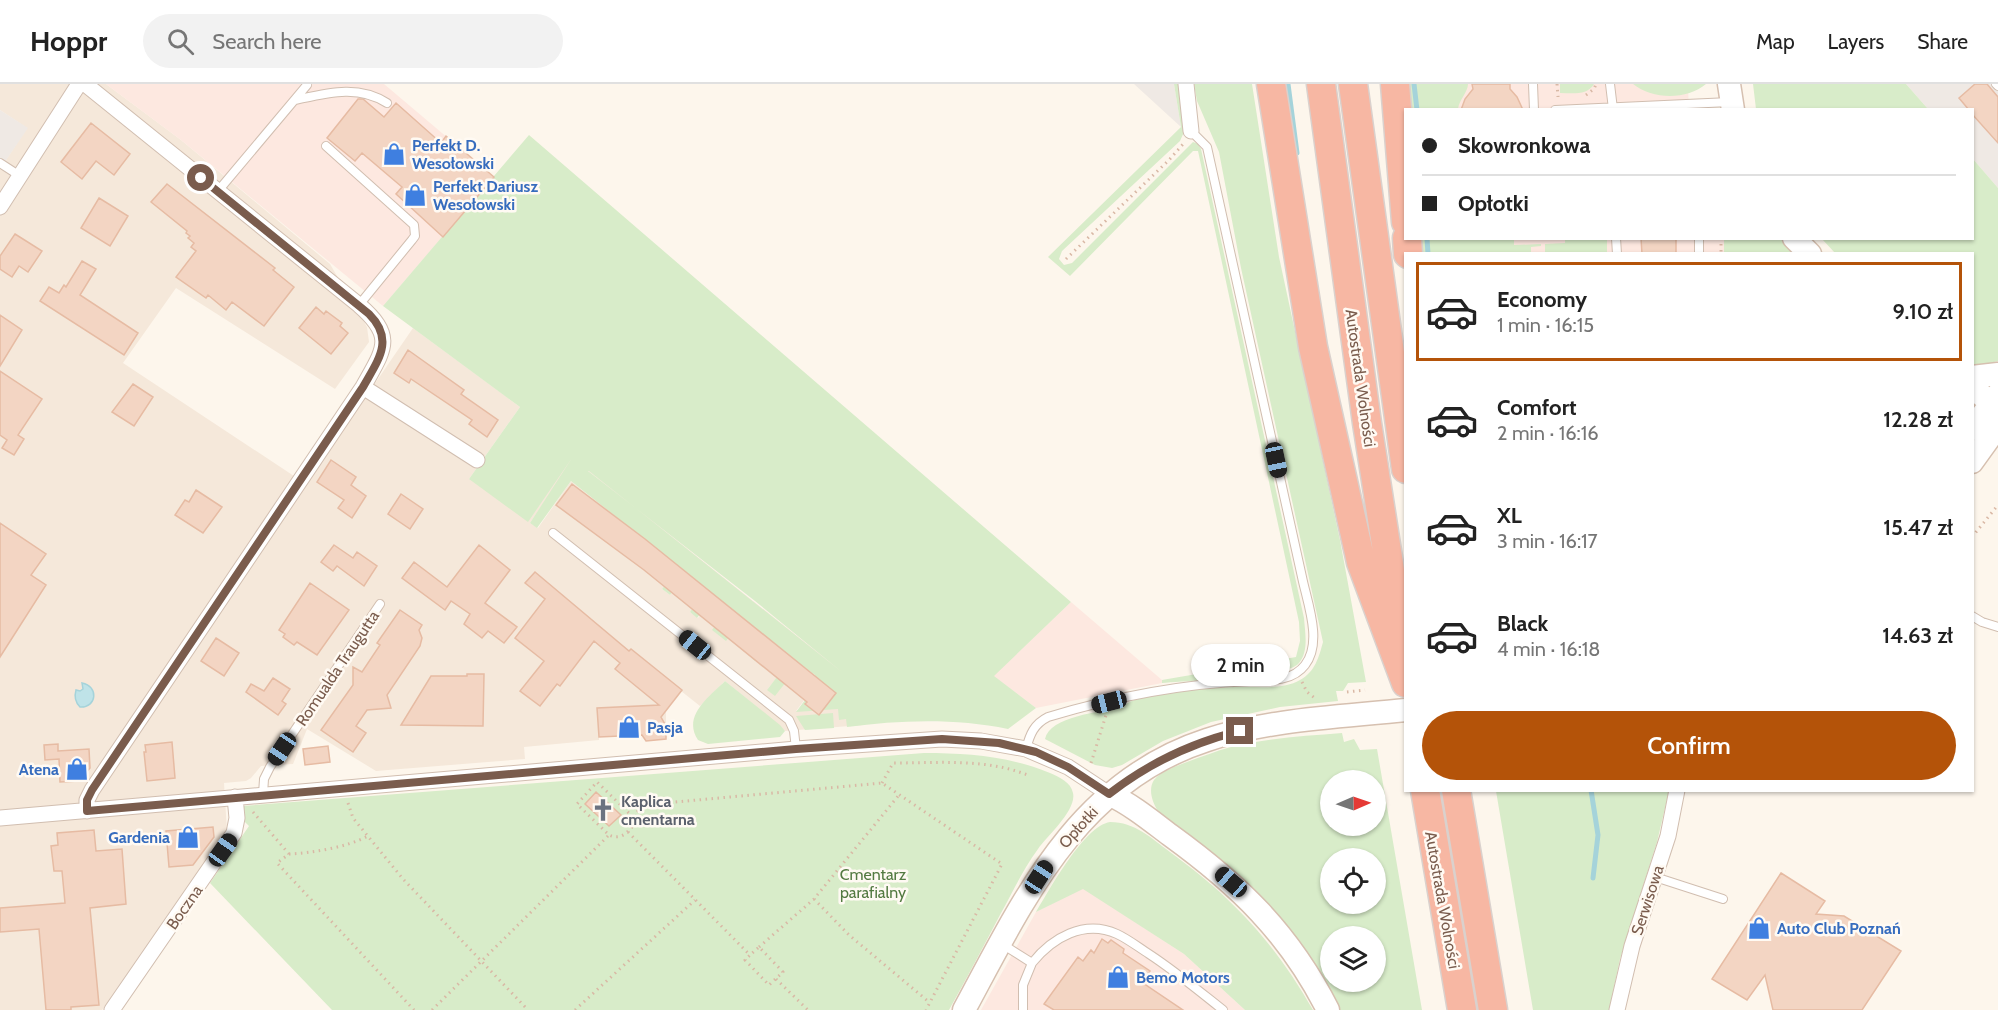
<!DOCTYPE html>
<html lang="en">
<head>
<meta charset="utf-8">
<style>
	body { margin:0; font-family:Cabin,sans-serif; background:#f2f2f2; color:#222; height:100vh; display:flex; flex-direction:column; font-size:22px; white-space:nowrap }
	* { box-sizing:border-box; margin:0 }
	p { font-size:20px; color:#767676 }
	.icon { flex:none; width:33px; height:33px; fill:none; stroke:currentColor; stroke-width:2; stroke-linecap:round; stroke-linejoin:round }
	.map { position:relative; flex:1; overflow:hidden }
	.drawer { position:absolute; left:1404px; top:168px; width:570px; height:540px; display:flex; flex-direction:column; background:#fff; border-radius:0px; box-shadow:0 2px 4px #0004 }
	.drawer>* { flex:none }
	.banner { position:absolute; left:1404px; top:24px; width:570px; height:132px; border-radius:0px; box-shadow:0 2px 4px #0004; display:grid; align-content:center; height:132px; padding:0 18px; background:#fff }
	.needle { width:39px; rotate:88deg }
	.controls { position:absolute; left:1320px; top:686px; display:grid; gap:12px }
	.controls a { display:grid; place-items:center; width:66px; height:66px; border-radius:50%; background:#fff; box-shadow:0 2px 4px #0004; font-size:30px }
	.end { position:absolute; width:27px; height:27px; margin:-14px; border:8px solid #7a5c4d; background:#fff; box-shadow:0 0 0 3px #fff }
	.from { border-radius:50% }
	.bubble { position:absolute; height:42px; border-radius:21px; background:#fff; box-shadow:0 2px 4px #0004; font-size:20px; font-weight:600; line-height:42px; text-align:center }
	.car { position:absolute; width:18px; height:36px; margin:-18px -9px; border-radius:8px; box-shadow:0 0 4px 2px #0007; background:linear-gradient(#222 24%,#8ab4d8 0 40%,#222 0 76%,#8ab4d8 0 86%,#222 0) }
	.banner b { display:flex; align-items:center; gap:21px; height:57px; font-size:22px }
	.banner b+b { border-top:2px solid #e0e0e0 }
	.banner i { width:15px; height:15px; background:#222 }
	ul { padding:10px 0 0; list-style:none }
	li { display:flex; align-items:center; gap:18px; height:99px; margin:0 12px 9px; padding:0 6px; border:3px solid transparent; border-radius:0px }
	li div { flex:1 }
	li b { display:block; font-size:22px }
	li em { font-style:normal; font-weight:600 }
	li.active { border-color:#b45309 }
	li>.icon { width:54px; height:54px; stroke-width:1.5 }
	.cta { display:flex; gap:12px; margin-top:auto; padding:12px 18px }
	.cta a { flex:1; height:69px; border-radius:36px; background:#b45309; color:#fff; font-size:24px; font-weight:600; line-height:69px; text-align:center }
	header { display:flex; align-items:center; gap:36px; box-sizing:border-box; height:84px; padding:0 30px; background:#fff; border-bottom:2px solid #e0e0e0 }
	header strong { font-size:28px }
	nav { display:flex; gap:33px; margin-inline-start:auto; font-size:21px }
	.search { width:420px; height:54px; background:#f2f2f2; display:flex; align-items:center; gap:15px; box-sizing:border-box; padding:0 21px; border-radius:33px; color:#767676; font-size:22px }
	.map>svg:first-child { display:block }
</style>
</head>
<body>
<header>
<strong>Hoppr</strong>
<div class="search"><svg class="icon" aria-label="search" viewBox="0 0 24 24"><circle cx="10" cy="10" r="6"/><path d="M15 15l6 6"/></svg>Search here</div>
<nav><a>Map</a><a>Layers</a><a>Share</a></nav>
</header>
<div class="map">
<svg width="1998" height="926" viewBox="0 0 1998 926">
	<rect width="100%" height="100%" fill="#fdf6ec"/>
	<!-- residential -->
	<path fill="#f5e8da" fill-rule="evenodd" d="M0 0H106L181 56 330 180 367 243 369 258 335 305 176 204 123 279 306 400 413 244 520 323 469 395 572 373 860 602 863 641 785 647 725 597 700 622 681 607 666 627V655L646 657 641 651 599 653V656L524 663 525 675 376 687 307 645 293 680 261 682 251 694 246 697 224 699 227 747 102 926H0V85L27 44 0 26ZM573 375 859 603 796 627 805 615 800 611 815 591 800 580 767 606 793 573 771 556 755 576 750 572 766 552 743 534 727 555 730 523 715 511 698 534 690 528 707 504 687 489 670 511 662 505 679 483 571 397 538 444 530 439Z"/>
	<!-- commercial -->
	<path fill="#fde8e0" d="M106 0H384L494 93 383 222 181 56Z
		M1448 0H1693L1688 4 1689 26 1449 25Z
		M1769 154 1780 169 1461 170 1460 155Z
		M1071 518 1162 596V599L1036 624 993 592Z
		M1083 804 1184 870 1245 926H981L1036 828Z"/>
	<!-- industrial -->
	<path fill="#efe9e4" d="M1134 0H1174L1181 43Z
		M1906 0H1998V104L1973 75 1972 26 1928 25Z
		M0 26 28 44 0 85Z"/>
	<!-- green -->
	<path fill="#d8ecc9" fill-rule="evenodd" d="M1174 0H1179L1184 48 1180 57 1062 167 1059 175 1064 181 1072 179 1193 58 1198 60 1201 65 1304 534C1305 549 1309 567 1299 579 1286 595 1187 596 1162 599V596L1296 573 1300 557 1299 538 1198 67H1193L1070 192 1048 173 1181 43Z
		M1194 0H1252L1279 173 1340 456 1366 598 1348 599 1343 607H1336L1338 617 1280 623 1211 638 1163 657 1122 681 1112 684 1095 681 1045 655C1050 632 1100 628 1121 624 1143 604 1216 603 1246 603 1263 603 1285 605 1300 596 1315 588 1319 573 1323 558L1241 184 1219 68 1197 17Z
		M1409 0H1468C1468 8 1459 16 1458 25H1412Z
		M1560 0H1594C1587 12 1572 9 1560 9Z
		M1633 0H1706C1687 16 1653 16 1633 0Z
		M1753 0H1906L1928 25H1756Z
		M529 51 1071 518 994 592 1036 624 1008 645C956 634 899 636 847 643L846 635 839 636 838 625 796 628 805 616 800 612 815 591 800 580 775 612 767 606 792 573 771 556 755 577 750 572 765 552 743 534 726 557 712 546 730 523 715 512 697 534 690 528 706 504 687 489 670 511 662 505 679 483 571 397 537 444 530 439 572 374 528 438 469 395 520 323 383 222ZM588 387 755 517 843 589 589 387Z
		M1973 75 1998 104V277L1982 281 1973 280 1972 170 1835 169 1822 155 1972 154Z
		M1422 155H1514V161L1541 160V162L1531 163V169H1423Z
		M1565 155H1607V169H1545V160L1565 159Z
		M1724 155H1783L1796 169H1724Z
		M725 597 780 641 785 647 780 653 708 660 698 656C682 632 709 613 725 597Z
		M833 629 834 644 805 646 796 632Z
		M1342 649 1344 658 1354 655 1360 666 1377 665 1422 926H1338L1155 730 1158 727C1152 718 1148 705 1154 696 1161 687 1177 682 1187 678 1201 673 1216 667 1231 663 1267 654 1305 652 1342 649ZM1330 696H1376V741H1330ZM1330 774H1376V819H1330ZM1330 852H1376V897H1330Z
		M924 669C968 669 1009 672 1050 689 1059 693 1071 698 1073 709 1077 726 1047 752 1038 765 1023 785 1013 808 1001 829 984 861 967 894 949 926H332L210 799 249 742 242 735V722Z
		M1496 707H1669L1657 758 1620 875 1609 926H1533Z
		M1110 738C1135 738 1151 754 1170 768 1233 814 1274 858 1313 926H1245L1184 870 1083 805 1036 828C1050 805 1084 742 1110 738Z"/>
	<!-- water -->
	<path fill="#bfe3e8" stroke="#a5d3da" stroke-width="1.5" d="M82 599C99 602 97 624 80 623 75 618 74 613 76 606L80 607 83 605Z"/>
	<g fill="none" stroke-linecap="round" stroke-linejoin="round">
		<!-- stream -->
		<path stroke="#a5d3da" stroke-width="5" d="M1288 0 1297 69
			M1414 0 1417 26
			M1427 154 1428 170
			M1591 706 1598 751 1593 794"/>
	</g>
	<!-- building -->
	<path fill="#f3d5c3" stroke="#e6bba3" stroke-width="1.5" d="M1472 0H1510V5L1517 13 1523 26H1461L1465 15 1473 5Z
		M1975 0H1987L1998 13V59L1972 30V26H1969L1959 14Z
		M358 15H363L384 33 396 19 441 59 446 52 494 93 443 153 396 110 402 103 362 69 355 77 327 54Z
		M91 39 130 70 114 91 96 77 82 95 61 78Z
		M167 100 275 184 273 186 294 203 264 242 232 218 226 226 208 211 206 214 176 193 196 167 191 163 194 159 188 154 190 152 186 149 187 147 151 118Z
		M99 114 128 132 110 162 81 144Z
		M15 150 42 167 28 188 19 182 12 193 0 185V172Z
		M1641 154H1676V170H1642Z
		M82 177 96 185 80 211 138 249 124 271 40 217 49 203 59 209 64 201 66 203Z
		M316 223 324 230 326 227 342 239 340 242 348 249 331 270 299 244Z
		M0 231 22 246 0 282Z
		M408 266 464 306 461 310 498 336 487 353 469 340 472 336 411 295 409 299 394 289Z
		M0 287 42 315 18 351 24 355 14 371 2 364 7 356 0 351Z
		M133 300 153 313 134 342 112 328Z
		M331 376 356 393 351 401 366 412 352 434 338 424 344 416 317 398Z
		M572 400 645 455 836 609 819 631 805 620 807 618 644 486 556 421Z
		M196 406 222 423 203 449 175 431 185 416 189 418Z
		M401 410 423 425 410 445 388 430Z
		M0 439 46 470 31 491 46 501 0 573Z
		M334 461 353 474 357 468 377 482 364 502 337 482 333 487 321 478Z
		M479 461 510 486 485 519 517 543 504 559 488 547 482 554 464 540 470 530 451 517 445 526 402 494 414 478 447 503Z
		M535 488 629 567 631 565 682 606 661 633 666 642V655L646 657 642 651 599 653 597 624 659 621 615 585 620 579 594 557 560 602 557 600 540 622 520 607 544 577 515 554 545 515 525 499Z
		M310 499 349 526 317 571 297 558 294 561 283 553 285 550 279 546Z
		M400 526 422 541 419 546 422 554 420 562 387 611 391 624 367 626 356 642 366 649 353 668 321 646 353 601V583L362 588 380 561 377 559Z
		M216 554 239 569 224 592 201 577Z
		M467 590H484L483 642 401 641 431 592H467Z
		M273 594 290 605 282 617 286 620 278 631 246 608 251 600 264 607Z
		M172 658 175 694 147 697 144 668H146L145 661Z
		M58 660V667L89 665 90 684 79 697 60 698 59 675 45 676 44 661Z
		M328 662 330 678 305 681 303 665Z
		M596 708 621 731 609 742 585 720Z
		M213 743 214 753 193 781 169 783 166 747Z
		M94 746 96 767 122 765 126 820 90 824 99 921 71 923V926H46L39 845 0 848V824L65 819 62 787H54L51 762 58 761 57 749Z
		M1781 789 1825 817 1816 830 1844 832 1901 867 1862 926H1773L1765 891 1747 916 1712 895Z
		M1102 855 1108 859 1111 856 1124 865 1123 869 1150 887 1143 899 1183 926H1054L1044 920 1078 873 1083 877 1091 866 1094 869Z"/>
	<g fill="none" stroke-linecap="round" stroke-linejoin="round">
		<!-- lane casing -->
		<g stroke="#d1beb0" stroke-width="10">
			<path id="lane" d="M1533 0 1534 26
				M1610 0 1613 25
				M1996 0 1998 2
				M295 16C327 9 358 0 387 19
				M1555 26 1730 18
				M326 62 414 141 415 152 412 156 359 221
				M0 79 20 92
				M218 107 307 1
				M1616 154 1617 170
				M1699 154V170
				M553 449 789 636 794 647 796 665
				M1972 532 1982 538 1998 543
				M1026 665C1030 650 1034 640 1048 633 1114 613 1181 600 1250 597 1269 596 1292 598 1305 581 1323 558 1307 518 1302 493L1207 63 1191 47
				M263 710 264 695 270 683 380 520
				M1655 793 1723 815
				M1002 860 1032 879 1023 901V926
				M1032 879C1052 854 1084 835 1117 850 1128 855 1138 863 1149 870 1175 887 1199 907 1223 926"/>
		</g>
		<!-- street casing -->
		<g stroke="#d1beb0" stroke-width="17">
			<path id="street" d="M85 0 359 221C396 253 384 265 363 303L92 706 87 716V727
				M1186 0 1191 47
				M0 123 79 0
				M363 303 477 376
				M0 734 796 665 942 655 981 657 1026 665 1068 683 1109 710
				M112 926 234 749 237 734 235 713
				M1617 926 1632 862 1668 752 1677 706"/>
		</g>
		<!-- secondary casing -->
		<g stroke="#d6c0b0" stroke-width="25">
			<path id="secondary" d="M1729 0 1733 26
				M1794 154 1810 170
				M1972 293 1998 290
				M1972 303 1998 325
				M1972 345 1998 310
				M1972 378 1998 342
				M1109 710C1132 721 1150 736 1170 751 1239 801 1289 849 1328 926
				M964 926C1024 815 1077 698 1207 656 1270 635 1340 633 1406 626"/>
		</g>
		<!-- highway casing -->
		<g stroke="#dad1cd" stroke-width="31">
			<path id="highway" d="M1271 0 1313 263 1361 478 1406 599
				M1321 0 1367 339 1399 544
				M1353 0 1406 385
				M1395 0 1406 138
				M1407 154 1408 170
				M1425 706 1462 926
				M1456 706 1493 926"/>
		</g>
		<!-- path -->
		<path stroke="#d9b8a5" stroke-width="3" stroke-dasharray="1.5 4.5" stroke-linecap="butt" d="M1557 0 1558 13
			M1586 11 1594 5 1596 0
			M1721 154V170
			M1066 175 1169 76 1184 59
			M1972 453 1998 421
			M1302 598 1307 608 1316 615
			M1347 608 1365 606
			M1091 679 1107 628
			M882 699 893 679C940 679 987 674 1030 692
			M348 719 353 734 403 795 528 926
			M253 728 289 770 277 779 414 926
			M633 733 597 698 577 720 609 751C620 756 626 750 633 742V733L643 721 882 699 1002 780 926 926
			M628 748 750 871 745 876 769 901 783 888 759 863 750 871
			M289 770C312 769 348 763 368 752
			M814 815 849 851 929 918
			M759 863 814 815 899 711
			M776 895 808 926
			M432 926 609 751
			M575 926 695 816"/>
		<!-- lane -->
		<use href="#lane" stroke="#fff" stroke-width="8"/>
		<!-- street -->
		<use href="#street" stroke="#fff" stroke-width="15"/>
		<!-- secondary -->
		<use href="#secondary" stroke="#fff" stroke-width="22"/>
		<!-- highway -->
		<use href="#highway" stroke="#f7b7a3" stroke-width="28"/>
	</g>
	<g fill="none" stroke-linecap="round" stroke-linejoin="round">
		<!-- route -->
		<path stroke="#7a5c4d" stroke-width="8" d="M201 94 369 230C395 256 378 276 363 303L92 706 87 716V727L796 665 942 655 999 659 1036 668 1068 683 1109 710C1149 679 1190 659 1240 647"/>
	</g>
	<!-- icons -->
	<defs>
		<g id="shop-bare" transform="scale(1.8)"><path d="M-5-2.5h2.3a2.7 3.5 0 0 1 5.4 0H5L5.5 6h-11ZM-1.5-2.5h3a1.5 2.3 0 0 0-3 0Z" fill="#3f7fe0" stroke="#fffaf3" stroke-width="2.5" paint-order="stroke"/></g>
		<g id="church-bare" transform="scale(1.8)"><path d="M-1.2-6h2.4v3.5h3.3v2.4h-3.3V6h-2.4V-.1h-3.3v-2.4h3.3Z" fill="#6b7280" stroke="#fffaf3" stroke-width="2.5" paint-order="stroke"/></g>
	</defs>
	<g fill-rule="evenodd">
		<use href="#shop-bare" x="394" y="70"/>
		<use href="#shop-bare" x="415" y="111"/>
		<use href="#shop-bare" x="629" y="643"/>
		<use href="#shop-bare" x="77" y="685"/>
		<use href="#church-bare" x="603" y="726"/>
		<use href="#shop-bare" x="188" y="753"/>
		<use href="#shop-bare" x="1759" y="844"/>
		<use href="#shop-bare" x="1118" y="893"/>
	</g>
	<g text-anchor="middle" stroke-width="5" stroke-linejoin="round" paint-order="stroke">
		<!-- shop labels -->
		<g font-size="16" font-weight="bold" fill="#366cbe" stroke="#fffaf3" text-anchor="start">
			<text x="412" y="67">Perfekt D.<tspan x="412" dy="18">Wesołowski</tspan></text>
			<text x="433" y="108">Perfekt Dariusz<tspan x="433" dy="18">Wesołowski</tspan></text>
			<text x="647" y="649">Pasja</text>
			<text x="59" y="691" text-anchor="end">Atena</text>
			<text x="170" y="759" text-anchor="end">Gardenia</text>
			<text x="1777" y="850">Auto Club Poznań</text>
			<text x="1136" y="899">Bemo Motors</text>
		</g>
		<!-- street labels -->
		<g font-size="16" fill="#7a5c4d" stroke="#fffaf3">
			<text transform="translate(1361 294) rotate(82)" y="6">Autostrada Wolności</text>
			<text transform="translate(337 584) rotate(-56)" y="6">Romualda Traugutta</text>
			<text transform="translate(1078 743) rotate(-48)" y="6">Opłotki</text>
			<text transform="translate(1443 816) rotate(80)" y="6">Autostrada Wolności</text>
			<text transform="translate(1647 816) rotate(-72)" y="6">Serwisowa</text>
			<text transform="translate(184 823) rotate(-55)" y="6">Boczna</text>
		</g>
		<!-- worship labels -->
		<g font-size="16" font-weight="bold" fill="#5b616d" stroke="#fffaf3" text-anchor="start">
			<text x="621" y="723">Kaplica<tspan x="621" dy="18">cmentarna</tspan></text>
		</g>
		<!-- park labels -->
		<g font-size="16" fill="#537a41" stroke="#fffaf3">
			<text x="873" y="796">Cmentarz<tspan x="873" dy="18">parafialny</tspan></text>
		</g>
	</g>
</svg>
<div class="controls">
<a><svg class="needle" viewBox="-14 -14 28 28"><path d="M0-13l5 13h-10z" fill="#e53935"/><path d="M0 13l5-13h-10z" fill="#767676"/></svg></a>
<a><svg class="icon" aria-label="locate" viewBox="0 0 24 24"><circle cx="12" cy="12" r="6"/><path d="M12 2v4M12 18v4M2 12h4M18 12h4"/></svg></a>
<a><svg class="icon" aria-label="layers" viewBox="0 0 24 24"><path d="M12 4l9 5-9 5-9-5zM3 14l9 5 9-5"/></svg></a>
</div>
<i class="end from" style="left:201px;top:94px"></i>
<i class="end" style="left:1240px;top:647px"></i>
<div class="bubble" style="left:1191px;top:560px;width:99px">2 min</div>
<i class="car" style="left:1276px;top:376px;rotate:168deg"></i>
<i class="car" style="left:695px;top:561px;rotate:309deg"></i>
<i class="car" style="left:1109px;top:618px;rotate:256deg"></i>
<i class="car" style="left:282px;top:665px;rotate:214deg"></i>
<i class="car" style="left:223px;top:766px;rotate:35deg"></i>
<i class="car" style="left:1039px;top:793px;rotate:33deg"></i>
<i class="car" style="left:1231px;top:798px;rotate:311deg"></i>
<div class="banner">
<b><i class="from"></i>Skowronkowa</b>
<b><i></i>Opłotki</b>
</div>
<section class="drawer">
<ul>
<li class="active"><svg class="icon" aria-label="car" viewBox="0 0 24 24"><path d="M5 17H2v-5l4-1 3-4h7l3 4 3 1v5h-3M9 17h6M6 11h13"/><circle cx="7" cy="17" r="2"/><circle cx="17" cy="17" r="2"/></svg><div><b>Economy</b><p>1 min · 16:15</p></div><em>9.10 zł</em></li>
<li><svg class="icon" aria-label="car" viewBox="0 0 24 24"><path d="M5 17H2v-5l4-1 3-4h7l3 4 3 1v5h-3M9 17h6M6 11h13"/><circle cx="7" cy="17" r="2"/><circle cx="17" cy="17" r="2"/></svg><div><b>Comfort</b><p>2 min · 16:16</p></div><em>12.28 zł</em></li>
<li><svg class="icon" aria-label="car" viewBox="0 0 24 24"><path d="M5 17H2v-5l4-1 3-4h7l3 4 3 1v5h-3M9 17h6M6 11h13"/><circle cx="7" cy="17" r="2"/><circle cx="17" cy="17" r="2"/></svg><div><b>XL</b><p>3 min · 16:17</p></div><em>15.47 zł</em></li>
<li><svg class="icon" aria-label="car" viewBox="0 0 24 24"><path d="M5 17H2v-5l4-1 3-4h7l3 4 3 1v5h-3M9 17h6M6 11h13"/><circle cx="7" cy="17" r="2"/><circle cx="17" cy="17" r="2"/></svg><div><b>Black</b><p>4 min · 16:18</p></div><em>14.63 zł</em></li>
</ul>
<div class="cta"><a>Confirm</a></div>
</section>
</div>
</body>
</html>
